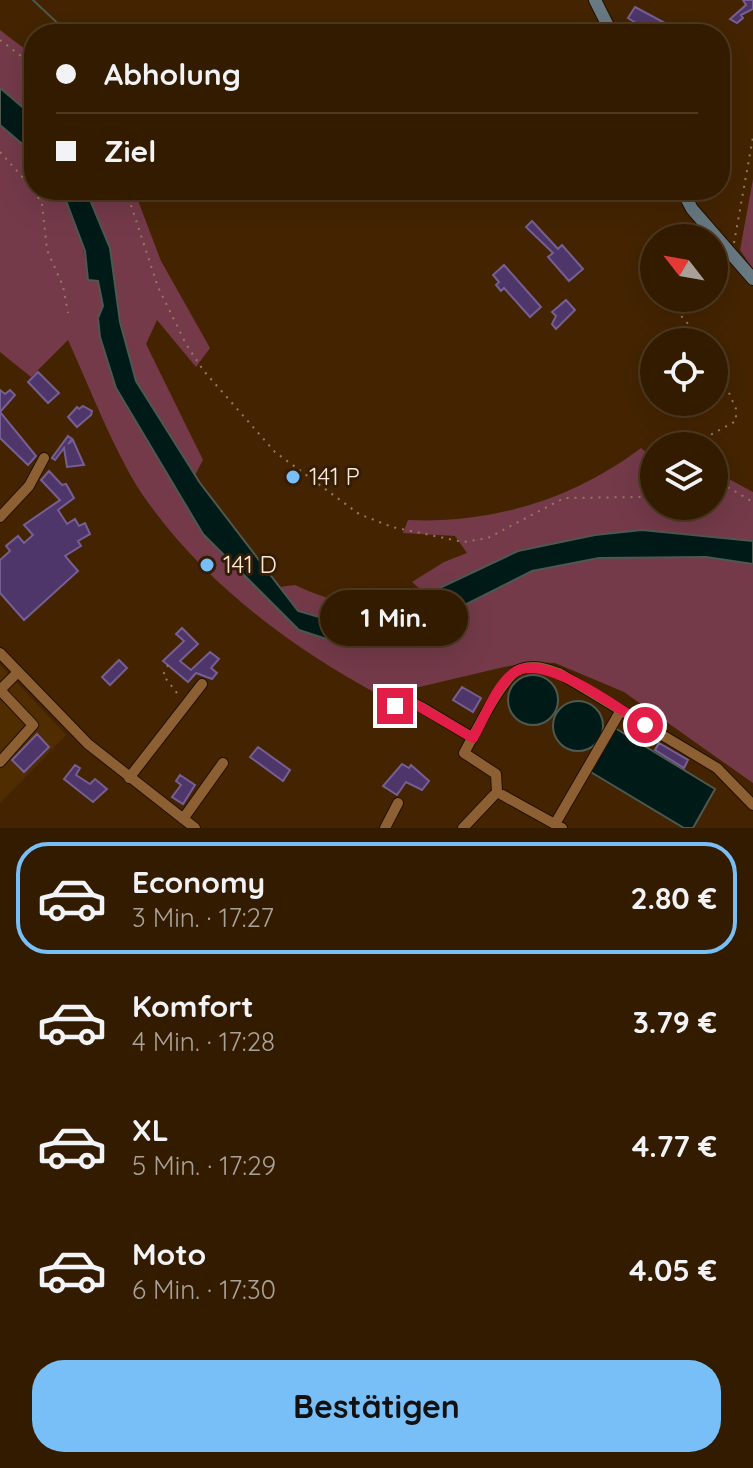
<!DOCTYPE html>
<html lang="de">
<head>
<meta charset="utf-8">
<style>
	body { margin:0; font-family:Quicksand,sans-serif; background:#3b240a; color:#f1f3f6; height:100vh; display:flex; flex-direction:column; font-size:30px; white-space:nowrap }
	* { box-sizing:border-box; margin:0 }
	p { font-size:26px; color:#a9a199 }
	.icon { flex:none; width:44px; height:44px; fill:none; stroke:currentColor; stroke-width:2; stroke-linecap:round; stroke-linejoin:round }
	.map { position:relative; height:828px; overflow:hidden }
	.side { display:flex; flex-direction:column; background:#331b00; flex:1 }
	.side>* { flex:none }
	.guide { position:absolute; left:24px; top:24px; width:706px; height:176px; border-radius:32px; box-shadow:0 8px 32px #0002,0 0 0 2px #4e3922; display:grid; align-content:center; height:176px; padding:0 32px; background:#331b00 }
	.needle { width:52px; rotate:301deg }
	.buttons { position:absolute; left:640px; top:224px; display:grid; gap:16px }
	.buttons a { display:grid; place-items:center; width:88px; height:88px; border-radius:50%; background:#331b00; box-shadow:0 8px 32px #0002,0 0 0 2px #4e3922; font-size:40px }
	.end { position:absolute; width:36px; height:36px; margin:-18px; border:10px solid #e11d48; background:#fff; box-shadow:0 0 0 4px #fff }
	.from { border-radius:50% }
	.bubble { position:absolute; height:56px; border-radius:28px; background:#331b00; box-shadow:0 8px 32px #0002,0 0 0 2px #4e3922; font-size:26px; font-weight:700; line-height:56px; text-align:center }
	.guide b { display:flex; align-items:center; gap:28px; height:76px; font-size:30px }
	.guide b+b { border-top:2px solid #4e3922 }
	.guide i { width:20px; height:20px; background:#f1f3f6 }
	ul { padding:14px 0 0; list-style:none }
	li { display:flex; align-items:center; gap:24px; height:112px; margin:0 16px 12px; padding:0 16px; border:4px solid transparent; border-radius:32px }
	li div { flex:1 }
	li b { display:block; font-size:30px }
	li em { font-style:normal; font-weight:700 }
	li.active { border-color:#78bff7 }
	li>.icon { width:72px; height:72px; stroke-width:1.5 }
	.cta { display:flex; gap:16px; margin-top:auto; padding:16px 32px }
	.cta a { flex:1; height:92px; border-radius:32px; background:#78bff7; color:#111; font-size:32px; font-weight:700; line-height:92px; text-align:center }
	.map>svg:first-child { display:block }
</style>
</head>
<body>
<div class="map">
<svg width="753" height="828" viewBox="0 0 753 828">
	<rect width="100%" height="100%" fill="#442400"/>
	<!-- built -->
	<path fill="#502c01" d="M0 665 66 735 0 803Z"/>
	<!-- green -->
	<path fill="#743a4a" d="M0 30 34 56V117L0 88Z
		M0 125 34 154V190H62C76 218 85 248 88 279L98 281 103 306 98 318 100 337 116 388 203 534 299 630 423 626 532 571 599 558 706 557 753 564V783L624 692 555 663 532 662 504 667 381 696C288 646 202 581 142 494 115 453 89 386 68 340L31 377 0 352Z
		M753 179V269L740 250Z
		M86 190H105L116 197 118 190H134L161 261 210 348 196 367 157 320 146 344 203 460 195 475 136 381 120 322 110 248Z
		M641 448 654 459 651 489 654 506H714V471L753 492V541L595 535 518 551 433 592 421 590 412 582 444 562 467 553 455 536 403 533 408 520C492 524 574 499 641 448Z
		M295 585C330 602 361 607 400 607 368 622 333 630 299 612 291 607 284 594 279 587Z"/>
	<!-- water -->
	<path fill="#001a17" stroke="#4c5850" stroke-width="2" d="M0 88 34 117V154L0 125Z
		M62 190H86L110 248 120 322 136 381 200 483 298 611 343 624 376 618 518 551 595 535 642 530 753 541V564L706 557 599 558 532 571 423 626 351 647 299 630 203 534 116 388 100 337 98 318 103 306 98 281 88 280 85 251Z
		M508 700a25 25 0 1 1 50 0a25 25 0 1 1-50 0Z
		M553 726a25 25 0 1 1 50 0a25 25 0 1 1-50 0Z
		M615 728 715 789 693 828H684L589 771Z"/>
	<g fill="none" stroke-linecap="round" stroke-linejoin="round">
		<!-- stream -->
		<path stroke="#4c5850" stroke-width="2" d="M33 0 69 34"/>
	</g>
	<!-- building -->
	<path fill="#4e366a" stroke="#755f93" stroke-width="2" d="M743 0H753V9L741 15 743 18 737 23 730 19 746 5Z
		M635 7 665 23 668 28 665 34H653L628 18Z
		M532 221 558 249 562 245 583 269 569 281 548 257 553 253 526 227Z
		M504 265 541 307 530 317 504 288 501 291 496 285 499 282 493 275Z
		M566 300 575 310 556 329 552 324 556 316 552 312Z
		M38 372 59 393 48 403 28 382Z
		M0 390 5 394 10 390 15 395 0 412 36 456 28 465 0 438Z
		M83 406 92 411 91 415 77 427 68 417 77 407 79 409Z
		M68 436 72 439 68 444 73 440 84 465 67 467 64 448 55 460 52 458Z
		M49 471 62 485 66 484 74 498 58 510 67 524 75 519 79 526 85 523 90 534 78 541 81 546 65 556 78 571 24 620 0 593V560L10 551 6 546 18 536 24 543 33 535 24 525 60 500 41 480Z
		M182 628 198 644 180 661 191 670 210 652 219 659 211 668 217 673 212 679 196 673 188 682 163 661 184 641 176 634Z
		M119 660 127 668 110 685 102 677Z
		M462 687 481 698 473 712 453 700Z
		M37 734 49 747 24 772 12 760Z
		M659 743 688 760 684 768 655 750Z
		M258 747 290 770 283 781 250 757Z
		M402 764 409 768 411 765 429 781 422 790 406 782 397 795 383 786Z
		M75 765 80 768 76 775 90 784 95 779 107 789 93 802 64 779Z
		M180 775 195 785 183 804 172 797 181 785 176 781Z"/>
	<g fill="none" stroke-linecap="round" stroke-linejoin="round">
		<!-- minor casing -->
		<g stroke="#240f00" stroke-width="12">
			<path id="minor" d="M0 517 29 486 44 458
				M0 653 88 744 195 828
				M0 690 18 672
				M395 706 413 703 423 708 473 738
				M0 762 33 725 0 690
				M129 778 202 684
				M497 792 496 774 464 753C475 734 503 674 521 669 535 664 546 669 559 673L717 768 753 805
				M183 819 223 763
				M555 824 621 710
				M385 828 398 803
				M463 828 497 792 562 828"/>
		</g>
		<!-- major casing -->
		<g stroke="#240f00" stroke-width="14">
			<path id="major" d="M595 0 612 34
				M682 190 692 209 753 279"/>
		</g>
		<!-- path -->
		<path stroke="#957a5e" stroke-width="2" stroke-dasharray="2 6" stroke-linecap="butt" d="M0 40 34 66
			M0 152 34 190
			M34 190 42 204 47 250 63 286 68 313
			M126 190 158 287 186 344 203 370 275 452 359 514 392 527 463 542 488 538 564 498 641 497 654 490
			M734 243 753 137
			M676 310 704 342
			M690 446 736 421V409L714 358
			M714 479 753 502
			M168 665 163 675 180 697"/>
		<!-- minor -->
		<use href="#minor" stroke="#8d6034" stroke-width="10"/>
		<!-- major -->
		<use href="#major" stroke="#697a83" stroke-width="12"/>
	</g>
	<g fill="none" stroke-linecap="round" stroke-linejoin="round">
		<!-- route -->
		<path stroke="#e11d48" stroke-width="10" d="M395 706 413 703 473 738C484 719 495 688 512 674 541 649 618 709 645 725"/>
	</g>
	<!-- markers -->
	<g fill="#78bff7" stroke="#341d06" stroke-width="3">
		<circle cx="293" cy="477" r="8"/>
		<circle cx="207" cy="565" r="8"/>
	</g>
	<g text-anchor="middle" stroke-width="6" stroke-linejoin="round" paint-order="stroke">
		<!-- poi labels -->
		<g font-size="24" fill="#fde8d6" stroke="#341d06" text-anchor="start">
			<text x="309" y="485">141 P</text>
			<text x="223" y="573">141 D</text>
		</g>
	</g>
</svg>
<div class="buttons">
<a><svg class="needle" viewBox="-14 -14 28 28"><path d="M0-13l5 13h-10z" fill="#e53935"/><path d="M0 13l5-13h-10z" fill="#a9a199"/></svg></a>
<a><svg class="icon" aria-label="locate" viewBox="0 0 24 24"><circle cx="12" cy="12" r="6"/><path d="M12 2v4M12 18v4M2 12h4M18 12h4"/></svg></a>
<a><svg class="icon" aria-label="layers" viewBox="0 0 24 24"><path d="M12 4l9 5-9 5-9-5zM3 14l9 5 9-5"/></svg></a>
</div>
<i class="end from" style="left:645px;top:725px"></i>
<i class="end" style="left:395px;top:706px"></i>
<div class="bubble" style="left:320px;top:590px;width:148px">1 Min.</div>
<div class="guide">
<b><i class="from"></i>Abholung</b>
<b><i></i>Ziel</b>
</div>
</div>
<section class="side">
<ul>
<li class="active"><svg class="icon" aria-label="car" viewBox="0 0 24 24"><path d="M5 17H2v-5l4-1 3-4h7l3 4 3 1v5h-3M9 17h6M6 11h13"/><circle cx="7" cy="17" r="2"/><circle cx="17" cy="17" r="2"/></svg><div><b>Economy</b><p>3 Min. · 17:27</p></div><em>2.80 €</em></li>
<li><svg class="icon" aria-label="car" viewBox="0 0 24 24"><path d="M5 17H2v-5l4-1 3-4h7l3 4 3 1v5h-3M9 17h6M6 11h13"/><circle cx="7" cy="17" r="2"/><circle cx="17" cy="17" r="2"/></svg><div><b>Komfort</b><p>4 Min. · 17:28</p></div><em>3.79 €</em></li>
<li><svg class="icon" aria-label="car" viewBox="0 0 24 24"><path d="M5 17H2v-5l4-1 3-4h7l3 4 3 1v5h-3M9 17h6M6 11h13"/><circle cx="7" cy="17" r="2"/><circle cx="17" cy="17" r="2"/></svg><div><b>XL</b><p>5 Min. · 17:29</p></div><em>4.77 €</em></li>
<li><svg class="icon" aria-label="car" viewBox="0 0 24 24"><path d="M5 17H2v-5l4-1 3-4h7l3 4 3 1v5h-3M9 17h6M6 11h13"/><circle cx="7" cy="17" r="2"/><circle cx="17" cy="17" r="2"/></svg><div><b>Moto</b><p>6 Min. · 17:30</p></div><em>4.05 €</em></li>
</ul>
<div class="cta"><a>Bestätigen</a></div>
</section>
</body>
</html>
